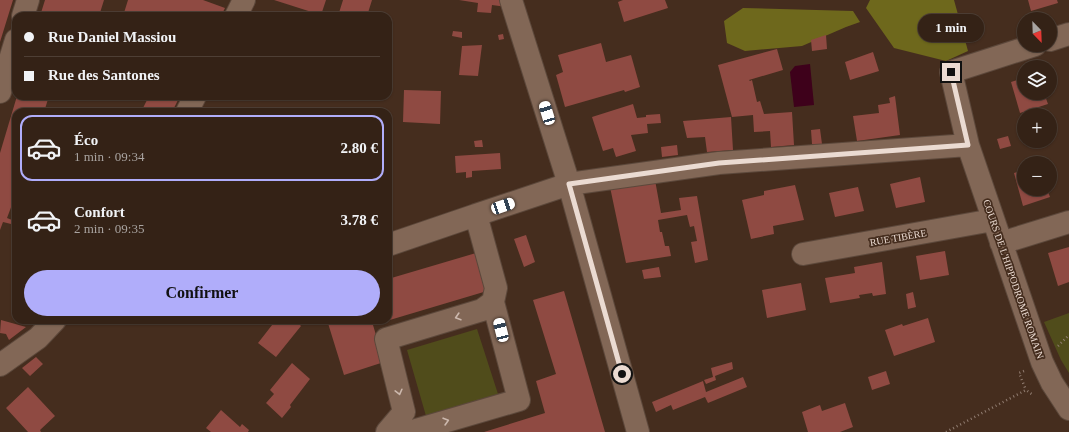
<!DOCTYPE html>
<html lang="fr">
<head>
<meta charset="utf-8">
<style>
	body { margin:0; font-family:Georgia,serif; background:#3c2a1f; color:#f1f3f6; height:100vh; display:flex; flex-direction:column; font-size:15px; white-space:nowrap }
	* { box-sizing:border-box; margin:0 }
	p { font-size:13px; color:#a9a4a1 }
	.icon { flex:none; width:22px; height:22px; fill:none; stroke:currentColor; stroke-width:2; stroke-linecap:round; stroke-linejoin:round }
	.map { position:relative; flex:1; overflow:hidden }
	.side { position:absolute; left:12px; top:108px; width:380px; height:216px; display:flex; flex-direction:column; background:#342216; border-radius:12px; box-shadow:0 1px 3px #0004,0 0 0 1px #4e3f35 }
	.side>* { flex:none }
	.banner { position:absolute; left:12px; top:12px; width:380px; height:88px; border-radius:12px; box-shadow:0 1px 3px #0004,0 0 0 1px #4e3f35; display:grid; align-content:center; height:88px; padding:0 12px; background:#342216 }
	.needle { width:26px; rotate:157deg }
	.tools { position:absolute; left:1017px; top:12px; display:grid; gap:8px }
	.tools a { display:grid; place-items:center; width:40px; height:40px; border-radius:50%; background:#342216; box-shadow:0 1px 3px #0004,0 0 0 1px #4e3f35; font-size:20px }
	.end { position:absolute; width:18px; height:18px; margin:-9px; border:5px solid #ebdbd2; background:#111; box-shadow:0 0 0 2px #111 }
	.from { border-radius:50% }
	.bubble { position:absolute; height:28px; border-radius:14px; background:#342216; box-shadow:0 1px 3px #0004,0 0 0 1px #4e3f35; font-size:13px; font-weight:600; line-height:28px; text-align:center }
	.car { position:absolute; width:12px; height:24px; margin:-12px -6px; border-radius:5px; box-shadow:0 0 3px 1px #0007; background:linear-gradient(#fff 24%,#345 0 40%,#fff 0 76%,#345 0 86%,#fff 0) }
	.banner b { display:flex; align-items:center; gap:14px; height:38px; font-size:15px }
	.banner b+b { border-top:1px solid #4e3f35 }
	.banner i { width:10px; height:10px; background:#f1f3f6 }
	ul { padding:7px 0 0; list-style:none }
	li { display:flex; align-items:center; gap:12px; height:66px; margin:0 8px 6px; padding:0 4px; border:2px solid transparent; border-radius:12px }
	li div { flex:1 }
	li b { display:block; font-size:15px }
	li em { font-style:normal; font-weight:600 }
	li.selected { border-color:#b0adfa }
	li>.icon { width:36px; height:36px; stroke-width:1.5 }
	.button { display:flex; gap:8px; margin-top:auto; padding:8px 12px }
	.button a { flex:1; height:46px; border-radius:24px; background:#b0adfa; color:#111; font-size:16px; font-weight:600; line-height:46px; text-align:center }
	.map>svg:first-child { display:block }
</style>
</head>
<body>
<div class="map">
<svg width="1069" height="432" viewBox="0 0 1069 432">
	<rect width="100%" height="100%" fill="#452d1e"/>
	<!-- green -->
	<path fill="#504c1b" d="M1069 313V373L1061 360 1044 322Z
		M477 329 498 394 426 416 407 350Z"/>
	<!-- forest -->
	<path fill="#6e681c" d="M870 0H954L968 51 946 61 894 48 866 8Z
		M743 8 853 11 860 22 846 27 802 46 745 51 727 43 724 21Z"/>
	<!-- water -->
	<path fill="#3e011b" d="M810 64 814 105 794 107 790 72 795 66Z"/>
	<!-- building -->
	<path fill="#8f4a42" d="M0 0H13L0 42Z
		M45 0H104L99 16H75L66 13 65 16H40Z
		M128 0H203L225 8 221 16H123Z
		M274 0H326L321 15Z
		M343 0H372L367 16H338Z
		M459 0H505L507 7 492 5 491 13 477 12 478 3Z
		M623 0H665L668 8 624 22 618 2Z
		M1028 0H1057L1058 3 1031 11Z
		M453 31 462 32V38L452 36Z
		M503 34 504 39 499 40 498 35Z
		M826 35 827 49 812 51 811 40Z
		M601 43 606 62 631 55 640 87 625 92 624 90 565 107 556 75 563 72 558 55Z
		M482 45 478 76 459 75 462 46Z
		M777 49 783 70 749 80 750 81 752 80 757 102 760 101 764 114 792 112 794 145 771 147 770 131 754 132 753 115 732 117 718 65Z
		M873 52 879 71 850 80 845 62Z
		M1024 78V93H1044L1048 104 1020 113 1011 82Z
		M404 90 441 91 440 124 403 122Z
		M17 96H49L44 112H16V194L7 218 12 220 11 224 3 222 0 230V153Z
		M149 96H180L172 112H141Z
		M895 96 900 135 857 141 853 116 879 113 878 105 890 103 889 98Z
		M633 104 637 118 646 117V115L660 114 661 123 647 124 648 133 631 135 636 151 616 157 613 148 603 151 592 117Z
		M731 117 733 150 707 152 705 137 687 138 683 121Z
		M820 129 822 144H812L811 130Z
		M1008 136 1011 146 1000 149 997 139Z
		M482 140 483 147H475L474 141Z
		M677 145 678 155 662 157 661 147Z
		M500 153 501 169 472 171V177L466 178V172L456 173 455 156Z
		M1024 170V189H1047L1050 197 1023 206 1014 173Z
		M920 177 925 202 896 208 890 184Z
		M655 180 661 213 681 210 679 198 697 196 708 260 695 263 691 242 697 241 694 226 690 227 687 215 658 220 660 232H662L665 246H669L671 256 626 263 610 187Z
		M795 185 804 220 773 226 774 234 751 239 742 200 764 195V191Z
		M858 187 864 211 835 217 829 193Z
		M526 235 535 262 524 267 514 239Z
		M1069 247V282L1058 286 1048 253Z
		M945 251 949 275 920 280 916 256Z
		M476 253 487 291 373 325 384 362 344 375 327 320H388V279Z
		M882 262 886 294 873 296 872 293 859 295 860 298 830 303 825 278 855 273 854 267Z
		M659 267 661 277 644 279 642 270Z
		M12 274 16 275V281L11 280Z
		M801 283 806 310 767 318 762 290Z
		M564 291 605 432H484L545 413 536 381 556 374 533 300Z
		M913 292 916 307 908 309 906 294Z
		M928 318 935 342 894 356 885 330 902 324 903 326Z
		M1 320 26 327 9 340 6 334 0 333Z
		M276 320H304L300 325 301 326 276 357 258 343Z
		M36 357 43 364 30 376 22 368Z
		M732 362 733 369 715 376 716 380 706 384 704 380 713 377 711 368Z
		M292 363 310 379 290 405 291 407 282 418 266 403 274 394 270 390Z
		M886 371 890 384 872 390 868 377Z
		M743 377 747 387 708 403 705 397 673 410 671 405 656 412 652 402 703 381 706 392Z
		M28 387 55 416 40 430 41 432H28L6 408Z
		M845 403 853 427 840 432H808L802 412 820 405 822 411Z
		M221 410 240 427 242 424 249 430 248 432H211L206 428Z"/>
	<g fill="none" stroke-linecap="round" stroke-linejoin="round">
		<!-- minor casing -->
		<g stroke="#5c483b" stroke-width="24">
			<path id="minor" d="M511 0 569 184 638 432
				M23 16 28 0
				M236 16 244 0
				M1050 40 1069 34
				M1035 45 951 72 968 145 1042 362 1052 383 1069 409
				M0 92 16 40
				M187 112 195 96
				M1001 243 1069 222
				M388 245 476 215
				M803 254 993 220
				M0 365 38 338 55 320
				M387 432 404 412 386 339 482 310 493 302
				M409 432 519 400 493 302 496 288 476 215 569 184 719 163 968 145"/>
		</g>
		<!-- path -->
		<path stroke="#917d71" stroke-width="2.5" stroke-dasharray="1 3" stroke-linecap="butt" d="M1058 346 1069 335
			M1024 371 1019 373 1026 390
			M946 432 1026 390 1033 395"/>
		<!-- minor -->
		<use href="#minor" stroke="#826756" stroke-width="22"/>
	</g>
	<!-- one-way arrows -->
	<defs><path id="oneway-chevron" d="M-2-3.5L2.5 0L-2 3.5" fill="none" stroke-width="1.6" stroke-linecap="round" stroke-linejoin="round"/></defs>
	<g stroke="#ccb8ad">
		<use href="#oneway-chevron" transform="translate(458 317) rotate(163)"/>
		<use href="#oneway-chevron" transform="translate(399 392) rotate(76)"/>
		<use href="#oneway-chevron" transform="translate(446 421) rotate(-16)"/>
	</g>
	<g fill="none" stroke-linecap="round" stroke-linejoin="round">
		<!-- route -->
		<path stroke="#ebdbd2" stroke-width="5" d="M622 374 569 184 719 163 968 145 951 72"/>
	</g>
	<g text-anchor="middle" stroke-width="3.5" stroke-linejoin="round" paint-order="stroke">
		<!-- street labels -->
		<g font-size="10" fill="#ebdbd2" stroke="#452d1e">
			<text transform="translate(898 237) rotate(-10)" y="4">RUE TIBÈRE</text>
			<text transform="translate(1014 279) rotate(71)" y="4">COURS DE L'HIPPODROME ROMAIN</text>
		</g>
	</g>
</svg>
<div class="tools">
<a><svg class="needle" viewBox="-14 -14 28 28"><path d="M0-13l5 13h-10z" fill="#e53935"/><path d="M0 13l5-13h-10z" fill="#a9a4a1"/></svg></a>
<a><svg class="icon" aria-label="layers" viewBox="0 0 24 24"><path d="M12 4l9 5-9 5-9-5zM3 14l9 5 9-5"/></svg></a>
<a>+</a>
<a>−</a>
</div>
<i class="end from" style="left:622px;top:374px"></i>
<i class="end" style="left:951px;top:72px"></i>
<div class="bubble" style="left:918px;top:14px;width:66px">1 min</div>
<i class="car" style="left:547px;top:113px;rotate:343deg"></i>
<i class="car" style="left:503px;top:206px;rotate:71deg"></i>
<i class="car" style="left:501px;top:330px;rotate:346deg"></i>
<div class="banner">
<b><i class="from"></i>Rue Daniel Massiou</b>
<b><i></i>Rue des Santones</b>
</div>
<section class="side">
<ul>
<li class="selected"><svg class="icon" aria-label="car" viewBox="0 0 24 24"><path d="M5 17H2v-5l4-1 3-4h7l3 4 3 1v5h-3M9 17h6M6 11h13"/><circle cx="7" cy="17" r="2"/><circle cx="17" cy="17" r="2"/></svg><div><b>Éco</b><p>1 min · 09:34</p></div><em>2.80 €</em></li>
<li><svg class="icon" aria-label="car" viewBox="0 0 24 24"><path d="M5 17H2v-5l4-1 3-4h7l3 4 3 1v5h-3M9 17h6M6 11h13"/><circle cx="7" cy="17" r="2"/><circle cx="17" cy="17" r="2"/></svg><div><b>Confort</b><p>2 min · 09:35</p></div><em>3.78 €</em></li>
</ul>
<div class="button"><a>Confirmer</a></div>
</section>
</div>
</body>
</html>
